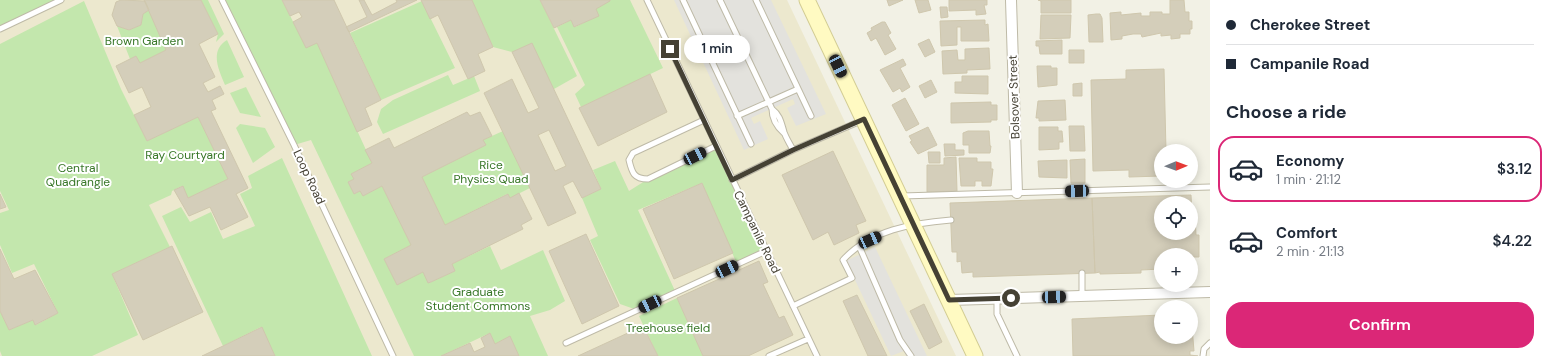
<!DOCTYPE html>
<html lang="en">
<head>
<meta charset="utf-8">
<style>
	body { margin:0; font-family:"DM Sans",sans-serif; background:#f2f2f3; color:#1f2937; height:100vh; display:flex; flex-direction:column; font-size:15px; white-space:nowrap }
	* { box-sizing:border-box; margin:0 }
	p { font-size:13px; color:#747a83 }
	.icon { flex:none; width:22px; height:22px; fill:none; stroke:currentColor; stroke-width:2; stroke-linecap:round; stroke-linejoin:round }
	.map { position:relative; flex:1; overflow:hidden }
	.drawer { display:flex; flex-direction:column; background:#fff; width:340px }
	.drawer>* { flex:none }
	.hud { display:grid; align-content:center; height:88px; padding:0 16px; background:#fff }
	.needle { width:26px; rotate:89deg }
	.tools { position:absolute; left:1154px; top:144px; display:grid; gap:8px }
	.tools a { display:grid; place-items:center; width:44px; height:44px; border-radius:50%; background:#fff; box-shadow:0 2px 10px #0003; font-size:20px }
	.end { position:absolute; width:18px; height:18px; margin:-9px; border:5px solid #454134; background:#fff; box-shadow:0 0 0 2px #fff }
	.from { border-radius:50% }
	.bubble { position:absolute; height:28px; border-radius:14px; background:#fff; box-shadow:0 2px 10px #0003; font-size:13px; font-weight:600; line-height:28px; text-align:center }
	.car { position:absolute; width:12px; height:24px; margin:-12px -6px; border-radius:5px; box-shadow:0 0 3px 1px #0007; background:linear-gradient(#222 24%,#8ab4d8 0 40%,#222 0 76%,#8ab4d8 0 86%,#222 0) }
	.hud b { display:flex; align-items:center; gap:14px; height:38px; font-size:15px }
	.hud b+b { border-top:1px solid #e0e1e3 }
	.hud i { width:10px; height:10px; background:#1f2937 }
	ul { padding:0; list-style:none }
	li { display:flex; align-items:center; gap:12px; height:66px; margin:0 8px 6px; padding:0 8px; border:2px solid transparent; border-radius:16px }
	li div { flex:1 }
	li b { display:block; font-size:15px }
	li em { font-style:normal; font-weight:600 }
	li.on { border-color:#db2777 }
	li>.icon { width:36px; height:36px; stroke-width:1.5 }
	h2 { padding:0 16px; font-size:18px; line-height:48px }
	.button { display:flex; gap:8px; margin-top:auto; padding:8px 16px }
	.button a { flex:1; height:46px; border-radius:16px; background:#db2777; color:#fff; font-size:16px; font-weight:600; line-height:46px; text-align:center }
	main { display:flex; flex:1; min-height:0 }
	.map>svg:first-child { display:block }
</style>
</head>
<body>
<main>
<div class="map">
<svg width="1210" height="356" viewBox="0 0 1210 356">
	<rect width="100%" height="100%" fill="#f2f1e5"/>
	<!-- education -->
	<path fill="#ece8ce" d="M0 0H787L956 356H0Z"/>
	<!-- green -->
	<path fill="#c3e7ad" d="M0 0H60L0 29Z
		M201 0H208L224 34 216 42 218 34Z
		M222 0H282L306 47 317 43 372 163 351 174 354 179 348 182 354 194 360 191 363 196 382 186 411 245 384 259 397 284 423 272 429 283 455 271 452 264 490 246 501 270 543 250 565 301 550 310 530 316 548 356H519L510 337 495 344 490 333 441 356H414L311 140 294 145Z
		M472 0H540L577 76 554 89 512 52 493 47Z
		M610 0H630L663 68 581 107 575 94 585 85 557 27 571 20 575 27 598 16 596 9Z
		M84 1 121 89 147 141 198 117 228 179 188 198 182 186 172 191 171 195 149 205 170 247 112 274 138 335 92 356H2L0 351V311L9 330 33 320 36 325 58 313 34 264 12 273 0 245V213L9 210 0 191V44Z
		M422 1 455 68 381 100 350 33Z
		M149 10 166 50 140 63 136 56 130 59 117 26 129 30 141 25 143 14Z
		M227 40 244 77 225 85C219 70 209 51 227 40Z
		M448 75 453 85 474 76 480 91 383 134 377 122 381 109 393 100Z
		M246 87 261 117 240 113 230 93Z
		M240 124 265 128 275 147 253 163 236 128Z
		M503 131 530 188 510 198 507 194 445 225 422 177 485 145 483 140Z
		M716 146 766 251 737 264 702 183 638 210 676 293 637 310 620 304 590 240 598 236 582 198 601 189 593 170 615 161 629 191 648 179Z
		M282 158 372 356H275L261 327 223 346 162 216 181 207 190 222 211 212 223 239 255 226 240 194 252 188 248 176Z
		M677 298 703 356H658L639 316Z"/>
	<!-- parking -->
	<path fill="#e3e2dd" d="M674 0H771L826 114 796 126 787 108 795 104 793 99 751 118 754 124 760 121 768 139 744 150Z
		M875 247 927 356H906L904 351 891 356 846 261Z"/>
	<!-- building -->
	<path fill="#d4ceba" stroke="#cfc7ad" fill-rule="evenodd" d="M121 0 145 1 149 10 143 14 141 25 129 30 117 26 112 15 116 2Z
		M144 0H201L218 34 199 44 215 77 203 83 208 92 220 86 224 94 212 100 216 109 211 111 248 188 236 194 248 217 221 230 210 207 189 216 174 190 183 186 188 198 228 179 198 117 147 141 134 115 151 107 142 87 129 93 116 66 136 56 140 63 166 50Z
		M282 0H334L381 100 365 108 372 125 357 132 317 43 306 48 293 22 302 17 299 12 290 16Z
		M359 0H364L372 15 397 2 396 0H417L349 32 346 27 367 17Z
		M421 0H472L493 47 478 54 485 71 468 79 438 15 430 19Z
		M540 0H610V1L596 9 599 16 574 27 571 20 554 28Z
		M887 0H903L889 6Z
		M915 0H928L931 10 919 13Z
		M949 0H987V5H984L986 14 976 15V10L949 11Z
		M1038 0H1071V13H1041V1Z
		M1170 0H1184L1185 12H1189V21H1192V29H1190V34H1180V38L1171 39V35L1161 36V33L1142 37 1141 34H1133L1122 36V39L1111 40 1110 13 1121 12V15L1141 13V16H1150V12H1162V14H1170Z
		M940 7H947L948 17 941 18Z
		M1096 14H1100L1102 18 1103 42H1089L1088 15Z
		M1041 15H1071L1070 38 1040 39Z
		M985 20V25L988 24 989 41H961V27H957V45L941 46 940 21Z
		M882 22H885L891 33 888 35 896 49 885 55 876 38 871 41 867 33 872 30 871 28Z
		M929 39 935 52 925 57 918 44Z
		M1062 40V54H1040L1039 46H1036V41Z
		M532 43 601 189 582 198 573 181 563 186 576 213 548 226 484 93 512 79 528 113 539 108 512 52ZM549 130 566 166 555 171 538 135Z
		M989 48 990 69 967 70V73L943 74 942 51 957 50 958 60H965V49Z
		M1069 50H1084V63H1069Z
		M903 59 906 65 900 68 910 87 902 92 900 88 893 92 880 70Z
		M1037 66H1051V68H1057V85L1038 87Z
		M1164 69 1166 151H1161V176L1129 177V170L1093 171 1091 80 1126 79V70Z
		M650 74 667 112 598 146 579 108Z
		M962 76H988V94L955 93V82H962Z
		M931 80 937 92 925 98 919 86Z
		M1082 83V96H1073V84Z
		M905 98 919 124 906 131 892 105Z
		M1065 100 1066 120 1039 121V118H1036L1038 101Z
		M991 102V105H997V120H991V122L951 123V103Z
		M467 112 470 116 480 112 492 136 483 140 486 145 422 177 445 225 508 194 510 198 519 193 532 219 521 225 523 229 452 264 455 271 431 282 428 283 423 272 397 285 384 259 411 245 382 186 363 196 360 191 354 194 348 182 354 179 351 174 372 163 365 150 389 138 394 148Z
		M1069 126H1084L1085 151H1070Z
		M928 127 937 145 918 154 910 142 912 141 909 136Z
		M1039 127H1058V131H1062L1063 142H1059V149L1039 150Z
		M968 131H989L990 146H991L990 153H969V145H963V133Z
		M944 144H955V150H964V155L945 156Z
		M833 151 866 221 856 225 859 233 834 245 828 232 813 240 782 175Z
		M928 152H940V163H929Z
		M956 157 957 191 927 192V165H944V158Z
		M959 158H977V162H991V169H993L991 186H982V181H975V186H961Z
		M1085 159V183H1071L1070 160Z
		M1067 160V178L1039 177 1038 161Z
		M702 183 733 253 674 279 643 209Z
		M0 194 6 207 0 209Z
		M1191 195 1192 215H1195L1196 235H1199V257H1191V255H1161V269L1141 270V273L1100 274V272L1095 273 1092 198ZM1161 203H1191V233H1161Z
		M1092 198 1095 273 973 277V272L962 273 961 261 957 262V252H952L950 203Z
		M586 234 619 306 582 324 549 251Z
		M172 246 203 312 143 340 112 274Z
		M0 249 14 279 35 270 58 313 35 325 33 320 9 330 0 311Z
		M759 261 768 282 763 284 779 318 784 316 793 335 748 356H703L677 298Z
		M857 295 887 356H868L843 301Z
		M924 304 942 342 929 349 910 311Z
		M1191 314 1194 351H1190V355L1198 356H1073L1072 319 1161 315V337H1191Z
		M643 326 658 356H578Z
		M262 327 275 356H202L223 346Z
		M490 333 495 344 510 336 519 356H441L470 343 474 352 485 347 481 338Z"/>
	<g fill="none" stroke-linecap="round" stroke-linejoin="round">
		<!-- service casing -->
		<g stroke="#bebaa7" stroke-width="7">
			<path id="service" d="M222 0 294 145 393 356
				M647 0 817 356
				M683 0 751 144
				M720 0 772 109C772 118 777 127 784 133
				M756 0 811 116
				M0 29 61 0
				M772 109C780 115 781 122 784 132 786 138 790 144 793 150
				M737 116 798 89
				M704 120 633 153 629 160C632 173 634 179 648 179L716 146
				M732 180 793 150 863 120
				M902 196 1210 187
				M859 246 900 340 911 356
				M1082 273V296
				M997 299V314L1017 356
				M793 306 852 278 843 260C870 230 913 223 951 220
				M566 343 766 251
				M769 356 808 339
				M1203 356 1204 349 1210 343"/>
		</g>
		<!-- minor casing -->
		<g stroke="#bebaa7" stroke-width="12">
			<path id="minor" d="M1011 0 1017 193
				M949 300 1210 292"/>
		</g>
		<!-- secondary casing -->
		<g stroke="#d3cd94" stroke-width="17">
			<path id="secondary" d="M807 0 975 356"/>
		</g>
		<!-- service -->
		<use href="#service" stroke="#fff" stroke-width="5"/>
		<!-- minor -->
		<use href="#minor" stroke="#fff" stroke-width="10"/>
		<!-- secondary -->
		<use href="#secondary" stroke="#fffac2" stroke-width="15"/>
	</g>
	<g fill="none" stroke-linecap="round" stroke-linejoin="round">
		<!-- route -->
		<path stroke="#454134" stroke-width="5" d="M670 49 732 180 793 150 864 119 949 300 1011 298"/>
	</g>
	<g text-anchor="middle" stroke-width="4" stroke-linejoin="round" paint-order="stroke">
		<!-- park labels -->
		<g font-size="12" fill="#387728" stroke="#fff">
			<text x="144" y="45">Brown Garden</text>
			<text x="185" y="159">Ray Courtyard</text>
			<text x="491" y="169">Rice<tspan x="491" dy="14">Physics Quad</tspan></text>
			<text x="78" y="172">Central<tspan x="78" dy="14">Quadrangle</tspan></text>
			<text x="478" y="296">Graduate<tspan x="478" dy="14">Student Commons</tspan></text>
			<text x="668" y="332">Treehouse field</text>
		</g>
		<!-- street labels -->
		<g font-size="12" fill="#454134" stroke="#fff">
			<text transform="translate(1014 97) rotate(-92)" y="4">Bolsover Street</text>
			<text transform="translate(309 177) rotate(65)" y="4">Loop Road</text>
			<text transform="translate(757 232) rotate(64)" y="4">Campanile Road</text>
		</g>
	</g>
</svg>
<div class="tools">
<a><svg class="needle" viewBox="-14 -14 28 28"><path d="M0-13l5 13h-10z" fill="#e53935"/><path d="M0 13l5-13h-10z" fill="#747a83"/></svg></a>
<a><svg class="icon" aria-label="locate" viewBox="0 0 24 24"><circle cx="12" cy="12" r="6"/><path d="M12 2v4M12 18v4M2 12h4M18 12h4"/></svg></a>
<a>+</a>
<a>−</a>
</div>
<i class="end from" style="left:1011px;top:298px"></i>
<i class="end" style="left:670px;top:49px"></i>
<div class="bubble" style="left:684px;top:35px;width:66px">1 min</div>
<i class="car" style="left:838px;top:66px;rotate:154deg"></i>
<i class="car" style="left:695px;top:156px;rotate:64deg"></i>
<i class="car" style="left:1077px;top:191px;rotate:268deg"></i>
<i class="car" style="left:870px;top:240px;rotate:66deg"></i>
<i class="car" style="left:727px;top:269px;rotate:65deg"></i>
<i class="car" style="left:1054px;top:297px;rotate:88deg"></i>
<i class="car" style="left:650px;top:304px;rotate:245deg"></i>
</div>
<section class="drawer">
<div class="hud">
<b><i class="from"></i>Cherokee Street</b>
<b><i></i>Campanile Road</b>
</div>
<h2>Choose a ride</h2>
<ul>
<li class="on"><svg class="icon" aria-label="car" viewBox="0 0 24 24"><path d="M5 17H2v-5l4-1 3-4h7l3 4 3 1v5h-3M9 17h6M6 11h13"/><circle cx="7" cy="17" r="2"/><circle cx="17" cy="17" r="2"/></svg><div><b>Economy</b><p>1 min · 21:12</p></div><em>$3.12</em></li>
<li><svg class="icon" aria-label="car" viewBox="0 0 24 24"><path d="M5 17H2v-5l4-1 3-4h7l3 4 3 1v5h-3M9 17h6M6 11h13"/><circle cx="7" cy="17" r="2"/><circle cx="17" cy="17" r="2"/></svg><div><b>Comfort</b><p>2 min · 21:13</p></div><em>$4.22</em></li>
</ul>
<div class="button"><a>Confirm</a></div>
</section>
</main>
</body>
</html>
